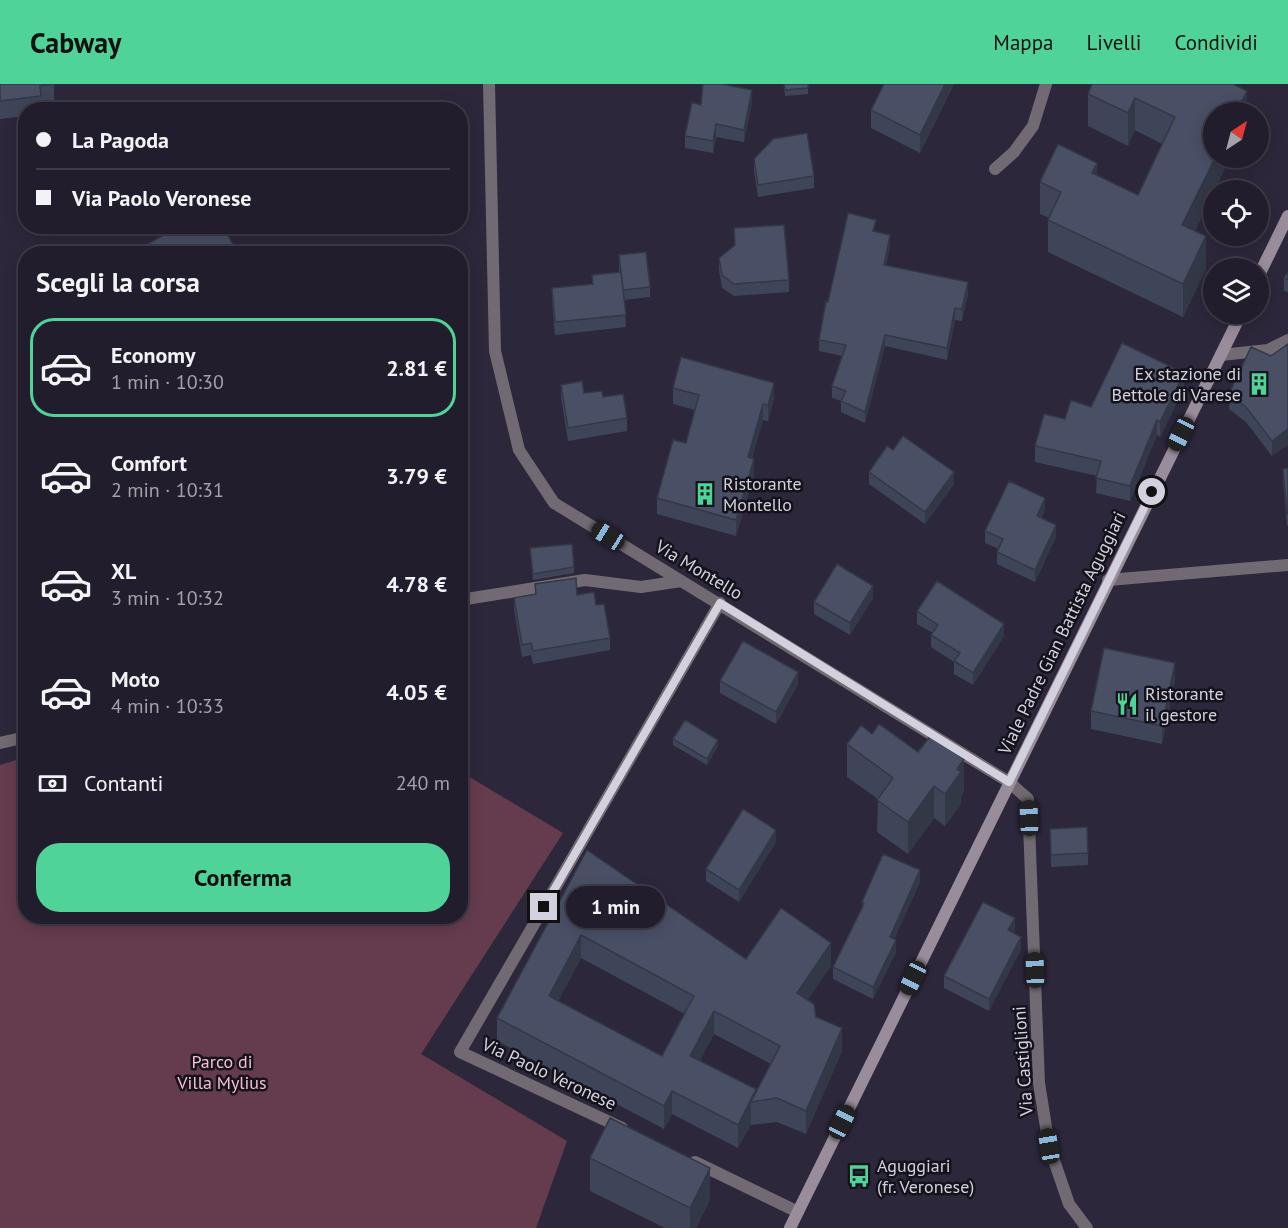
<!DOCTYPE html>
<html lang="it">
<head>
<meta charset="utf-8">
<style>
	body { margin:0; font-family:"PT Sans",sans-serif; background:#2e2a38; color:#f1f3f6; height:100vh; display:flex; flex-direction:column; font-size:22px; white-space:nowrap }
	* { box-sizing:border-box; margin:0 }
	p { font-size:20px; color:#a2a2a9 }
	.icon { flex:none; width:33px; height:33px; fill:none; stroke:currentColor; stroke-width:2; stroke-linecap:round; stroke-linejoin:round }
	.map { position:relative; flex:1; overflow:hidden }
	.details { position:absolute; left:18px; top:162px; width:450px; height:678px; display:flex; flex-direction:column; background:#221d2c; border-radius:24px; box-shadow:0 3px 15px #0003,0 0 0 2px #3f3b48 }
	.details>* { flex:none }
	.hud { position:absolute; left:18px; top:18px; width:450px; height:132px; border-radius:24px; box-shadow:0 3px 15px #0003,0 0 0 2px #3f3b48; display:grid; align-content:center; height:132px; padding:0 18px; background:#221d2c }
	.needle { width:39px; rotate:36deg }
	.tools { position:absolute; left:1203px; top:18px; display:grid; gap:12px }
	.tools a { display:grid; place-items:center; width:66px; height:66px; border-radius:50%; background:#221d2c; box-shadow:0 3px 15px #0003,0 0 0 2px #3f3b48; font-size:30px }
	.end { position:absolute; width:27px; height:27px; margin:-14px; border:8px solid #d4d1de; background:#111; box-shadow:0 0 0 3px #111 }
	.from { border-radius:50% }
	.bubble { position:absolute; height:42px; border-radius:21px; background:#221d2c; box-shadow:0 3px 15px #0003,0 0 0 2px #3f3b48; font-size:20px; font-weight:800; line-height:42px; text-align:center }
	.car { position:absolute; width:18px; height:36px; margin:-18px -9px; border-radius:8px; box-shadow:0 0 4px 2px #0007; background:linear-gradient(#222 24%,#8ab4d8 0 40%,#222 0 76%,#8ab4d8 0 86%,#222 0) }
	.hud b { display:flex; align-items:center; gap:21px; height:57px; font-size:22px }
	.hud b+b { border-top:2px solid #3f3b48 }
	.hud i { width:15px; height:15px; background:#f1f3f6 }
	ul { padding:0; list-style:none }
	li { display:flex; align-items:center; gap:18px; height:99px; margin:0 12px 9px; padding:0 6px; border:3px solid transparent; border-radius:24px }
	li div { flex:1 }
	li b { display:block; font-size:22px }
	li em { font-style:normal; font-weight:800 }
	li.selected { border-color:#50d398 }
	li>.icon { width:54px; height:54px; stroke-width:1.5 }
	h2 { padding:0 18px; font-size:27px; line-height:72px }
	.pay { display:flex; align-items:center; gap:15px; height:66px; padding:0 18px; font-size:22px }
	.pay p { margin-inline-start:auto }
	.action { display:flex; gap:12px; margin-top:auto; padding:12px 18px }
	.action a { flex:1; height:69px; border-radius:24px; background:#50d398; color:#111; font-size:24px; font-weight:800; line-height:69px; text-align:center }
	header { display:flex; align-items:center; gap:36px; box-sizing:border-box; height:84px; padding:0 30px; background:#50d398; color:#111 }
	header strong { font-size:28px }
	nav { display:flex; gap:33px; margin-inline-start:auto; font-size:21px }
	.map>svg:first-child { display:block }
</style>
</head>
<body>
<header>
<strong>Cabway</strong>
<nav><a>Mappa</a><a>Livelli</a><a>Condividi</a></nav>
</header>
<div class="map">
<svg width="1288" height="1144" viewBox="0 0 1288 1144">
	<rect width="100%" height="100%" fill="#2d273b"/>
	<!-- green -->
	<path fill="#653c4e" d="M25 673 26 832H460L461 688 563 749 421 970 567 1057 536 1144H0V681Z"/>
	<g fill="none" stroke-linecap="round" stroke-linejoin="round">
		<!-- minor -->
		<path stroke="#726a72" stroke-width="12" d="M489 0 495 267 519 366 554 419 1009 698 1028 715 1039 999 1049 1062 1069 1120 1087 1144
			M995 85 1014 68 1033 42 1046 0
			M1221 271 1268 266 1288 256
			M460 516 585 496 641 503 681 497
			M0 659 26 653
			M622 1044 460 968 720 519
			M695 1078 798 1128"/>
		<!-- tertiary -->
		<path stroke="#726a72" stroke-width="12" d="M1108 496 1288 481"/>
		<!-- secondary -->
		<path stroke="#9a8d9b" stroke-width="12" d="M1258 193 1288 132
			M790 1144 1241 230"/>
	</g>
	<!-- wall -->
	<path fill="#3f4558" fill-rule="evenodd" d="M0 0H54V18L41 19V26H26V32L0 35Z
		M784 0H808V10L785 12Z
		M954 0 920 69 871 44V26Z
		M1092 0 1247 28 1214 74H1230L1195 147 1206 185 1183 233 1048 168V136L1049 134 1040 130V98L1097 92 1138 111 1162 60 1135 46 1128 62 1088 42V10Z
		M752 18 744 58 716 53 713 69 685 64V52L701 21Z
		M754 75 814 92V104L758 113 754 87Z
		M734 144 789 196V208L734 212 722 204 719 186V174L734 162Z
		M876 147 890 163 886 181 968 210 962 237 955 236 947 276 885 262 865 339 841 328V317L832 314V302L842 272 819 267V256L828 218Z
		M619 171 650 203V213L624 216 626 243 555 251 552 216V204L592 200V191L619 188Z
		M1288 188V208L1284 207V194Z
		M1288 260 1272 372 1246 338 1229 325V310L1271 272Z
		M561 301 584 309 603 313 627 334V347L568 357 561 313Z
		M673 304 774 315 768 337 763 336 752 374 754 391 736 452 657 430V414L686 359 695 326 673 320Z
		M1184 304 1160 353 1157 351 1130 417 1096 409 1097 392 1035 378V362L1065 335 1091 323Z
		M893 366 954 400 925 440 869 400V388Z
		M1288 384V442H1287L1283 397V385Z
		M1045 426 1041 434 1056 453 1035 498 997 480V468L999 465 985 459V447Z
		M530 464 574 483V489L533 496Z
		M535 500 577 511 596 521 610 554V566L533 580 531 571 522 573 514 526V514L535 510Z
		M873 514 850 551 814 530V518Z
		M917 527 1004 552 973 601 954 590V578L931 563V551L933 549 917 540Z
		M720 597 798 600 776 640 720 609Z
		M1175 597 1162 660 1091 645V627Z
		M872 650 964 707 961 712V720L945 742 934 734 908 770 877 748 878 715 847 693V660Z
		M673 655 718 662 707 681 673 661Z
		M1050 745 1088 769V781L1051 783Z
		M776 758 739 818 706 797V785Z
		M587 766 746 875 831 882 807 916 816 933 842 967 806 1050 777 1038 751 1041V1040L738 1064 672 1030 664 1045 497 957V934ZM581 874 685 930 662 972 558 917ZM714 950 771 980 756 1007 700 976Z
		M920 798 894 855 896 868 873 915 833 895V883L862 825V818Z
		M1015 846 1013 849 1021 865 989 927 944 904V892Z
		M590 1074 710 1116 696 1144H665L590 1107Z"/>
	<!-- shaded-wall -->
	<path fill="#333847" d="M945 0H954L920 69V51Z
		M752 6V18L744 58V46Z
		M1247 7V28H1236Z
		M1135 14V46L1128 62V29Z
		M716 40V53L713 69V57Z
		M1215 74H1230L1182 173V141Z
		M1097 79V111L1092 89Z
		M890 151V163L884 192V181Z
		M1206 152V185L1183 233V200Z
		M968 198V210L962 237V225Z
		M955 224V236L947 276V264Z
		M885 251V262L865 339V328Z
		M1184 289V304L1160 353V338Z
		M774 299V315L768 337V321Z
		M763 320V336L748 389V373Z
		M1157 336V351L1130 417V402Z
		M1288 345V361L1272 372V357Z
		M754 375V391L736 452V436Z
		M954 388V400L925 440V428Z
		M1045 414V426L1037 444V432Z
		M1056 441V453L1035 498V486Z
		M873 502V514L850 551V539Z
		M1004 540V552L973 601V589Z
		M1175 579V597L1162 660V642Z
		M798 588V600L776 640V628Z
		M718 656V662L707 681V675Z
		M964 675V707L961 712V720L945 742V710L957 685Z
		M934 702V734L908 770V738Z
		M776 746V758L739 818V806Z
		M920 786V798L890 865V853Z
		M1015 834V846L1008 858V846Z
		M581 851V874L549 935V912Z
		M1021 853V865L989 927V915Z
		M896 856V868L873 915V903Z
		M831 859V882L797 932V909Z
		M714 927V950L690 995V972Z
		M842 944V967L806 1050V1027Z
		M756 1005 751 1018V1040L738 1064V1041Z
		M672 1007V1030L664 1045V1022Z
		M710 1084V1116L696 1144H690V1124Z"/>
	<!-- building -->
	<path fill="#495066" stroke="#333847" stroke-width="1.5" fill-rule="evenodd" d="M0 0H54L40 2 41 12 0 17Z
		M703 0H722L752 6 744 46 716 40 713 57 685 52 692 18 701 21Z
		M784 0H808V4L785 6Z
		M884 0H945L920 51 871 26Z
		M1092 0H1233L1247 7 1236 28H1214V74H1215L1182 141 1206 152 1183 200 1048 136 1061 108 1040 98 1058 60 1097 79 1092 89 1138 111 1175 33 1135 14 1128 29 1088 10Z
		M807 49 814 92 758 101 754 75 773 55Z
		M848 129 876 136 873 147 890 151 884 181 968 198 962 225 955 224 947 264 885 251 865 328 841 317 846 307 832 302 846 261 819 256 826 217 828 218Z
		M784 141 789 196 734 200 722 191 719 174 735 161 734 144Z
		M179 142H188L191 147 199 142H223L238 170H130Z
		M646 168 650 203 623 206 619 171Z
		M621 188 626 231 555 238 552 204 593 200 592 191Z
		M1288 188V196L1284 194Z
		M1122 259 1184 289 1160 338 1157 336 1130 402 1096 394 1101 377 1035 362 1044 330 1065 335 1071 316 1091 323Z
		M1288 260V345L1272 357 1246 323 1229 310 1251 263 1271 272Z
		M681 273 774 299 768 321 763 320 748 373 754 375 736 436 657 414 673 356 686 359 699 311 673 304Z
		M582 297 584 309 602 307 603 313 623 310 627 334 568 344 561 301Z
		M903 352 954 388 925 428 869 388 887 362 893 366Z
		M1288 384V430H1287L1283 385Z
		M1009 397 1045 414 1037 432 1056 441 1035 486 997 468 1003 455 985 447Z
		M572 460 574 483 533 490 530 464Z
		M837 480 873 502 850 539 814 518Z
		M576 494 577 511 594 508 596 521 604 520 610 554 533 567 531 559 522 561 514 514 536 510 535 500Z
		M937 497 1004 540 973 589 954 577 960 569 931 551 938 541 917 527Z
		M460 524H462V548H460Z
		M743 557 798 588 776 628 720 597Z
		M1104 564 1175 579 1162 642 1091 627Z
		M685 636 718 656 707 675 673 655Z
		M879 640 918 668 932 650 964 675 957 685 961 688 945 710 934 702 908 738 877 716 893 694 847 660 861 641 872 650Z
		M743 725 776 746 739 806 706 785Z
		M1087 743 1088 769 1051 771 1050 745Z
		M587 766 746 875 781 824 831 859 797 909 814 920 816 933 842 944 806 1027 777 1014 751 1018 780 962 714 927 690 972 756 1005 738 1041 672 1007 664 1022 497 934ZM581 851 694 912 662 972 549 912Z
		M883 770 920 786 890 853 896 856 873 903 833 883 864 820 862 818Z
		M983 818 1015 834 1008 846 1021 853 989 915 944 892Z
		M610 1034 710 1084 690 1124 590 1074Z"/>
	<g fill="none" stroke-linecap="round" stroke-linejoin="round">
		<!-- route -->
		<path stroke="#d4d1de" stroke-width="8" d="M544 823 720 519 1009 698 1152 408"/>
	</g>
	<!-- icons -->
	<defs>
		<g id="building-bare" transform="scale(1.8)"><path d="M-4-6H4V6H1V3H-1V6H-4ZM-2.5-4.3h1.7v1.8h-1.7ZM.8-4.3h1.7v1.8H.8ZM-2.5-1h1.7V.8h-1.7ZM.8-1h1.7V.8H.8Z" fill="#50d398" stroke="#14121b" stroke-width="2.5" paint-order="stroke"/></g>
		<g id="restaurant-bare" transform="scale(1.8)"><path d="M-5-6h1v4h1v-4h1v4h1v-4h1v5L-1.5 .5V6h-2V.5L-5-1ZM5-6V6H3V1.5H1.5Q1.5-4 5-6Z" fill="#50d398" stroke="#14121b" stroke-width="2.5" paint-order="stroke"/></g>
		<g id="bus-bare" transform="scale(1.8)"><path d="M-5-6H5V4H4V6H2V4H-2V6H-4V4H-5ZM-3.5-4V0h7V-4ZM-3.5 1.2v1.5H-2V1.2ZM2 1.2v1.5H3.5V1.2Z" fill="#50d398" stroke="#14121b" stroke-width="2.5" paint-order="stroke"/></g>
	</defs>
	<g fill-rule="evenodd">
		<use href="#building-bare" x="1259" y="300"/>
		<use href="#building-bare" x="705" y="410"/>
		<use href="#restaurant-bare" x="1127" y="620"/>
		<use href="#bus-bare" x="859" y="1092"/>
	</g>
	<g text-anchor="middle" stroke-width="5" stroke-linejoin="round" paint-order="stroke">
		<!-- poi labels -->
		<g font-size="18" fill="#d4d1de" stroke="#14121b" text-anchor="start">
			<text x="1241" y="296" text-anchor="end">Ex stazione di<tspan x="1241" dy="21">Bettole di Varese</tspan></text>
			<text x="723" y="406">Ristorante<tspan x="723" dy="21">Montello</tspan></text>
			<text x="1145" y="616">Ristorante<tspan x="1145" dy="21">il gestore</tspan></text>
			<text x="877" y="1088">Aguggiari<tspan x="877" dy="21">(fr. Veronese)</tspan></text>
		</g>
		<!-- street labels -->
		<g font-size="18" fill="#d4d1de" stroke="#14121b">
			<text transform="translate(699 486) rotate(31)" y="6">Via Montello</text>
			<text transform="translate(1062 549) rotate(-64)" y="6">Viale Padre Gian Battista Aguggiari</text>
			<text transform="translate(1023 977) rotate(-94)" y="6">Via Castiglioni</text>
			<text transform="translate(549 990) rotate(25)" y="6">Via Paolo Veronese</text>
		</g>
		<!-- park labels -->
		<g font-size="18" fill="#fbbdd6" stroke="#14121b">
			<text x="222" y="984">Parco di<tspan x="222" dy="21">Villa Mylius</tspan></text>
		</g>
	</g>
</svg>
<div class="tools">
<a><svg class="needle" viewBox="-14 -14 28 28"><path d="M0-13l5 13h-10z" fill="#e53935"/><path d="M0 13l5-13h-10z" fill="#a2a2a9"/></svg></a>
<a><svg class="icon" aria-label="locate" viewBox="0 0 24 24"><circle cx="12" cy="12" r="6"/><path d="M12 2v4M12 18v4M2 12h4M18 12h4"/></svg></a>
<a><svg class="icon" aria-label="layers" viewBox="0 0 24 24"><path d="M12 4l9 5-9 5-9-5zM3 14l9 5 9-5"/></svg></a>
</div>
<i class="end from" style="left:1152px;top:408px"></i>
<i class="end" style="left:544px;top:823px"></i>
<div class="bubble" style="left:566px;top:802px;width:99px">1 min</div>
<i class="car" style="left:1181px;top:350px;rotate:206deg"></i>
<i class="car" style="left:608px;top:452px;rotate:302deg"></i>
<i class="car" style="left:1029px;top:734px;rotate:358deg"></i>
<i class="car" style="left:1035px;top:886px;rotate:358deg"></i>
<i class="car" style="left:913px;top:894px;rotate:206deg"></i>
<i class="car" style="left:842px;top:1038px;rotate:26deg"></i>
<i class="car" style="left:1049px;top:1062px;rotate:351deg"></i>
<div class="hud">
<b><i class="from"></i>La Pagoda</b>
<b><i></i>Via Paolo Veronese</b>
</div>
<section class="details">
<h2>Scegli la corsa</h2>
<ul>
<li class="selected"><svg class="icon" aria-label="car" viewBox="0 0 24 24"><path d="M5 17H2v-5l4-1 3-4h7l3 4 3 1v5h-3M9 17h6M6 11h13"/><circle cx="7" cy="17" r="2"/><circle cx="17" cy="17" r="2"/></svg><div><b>Economy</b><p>1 min · 10:30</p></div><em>2.81 €</em></li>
<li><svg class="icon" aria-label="car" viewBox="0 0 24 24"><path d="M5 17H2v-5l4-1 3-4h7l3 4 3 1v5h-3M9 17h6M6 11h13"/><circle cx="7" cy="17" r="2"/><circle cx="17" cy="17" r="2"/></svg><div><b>Comfort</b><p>2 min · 10:31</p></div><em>3.79 €</em></li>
<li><svg class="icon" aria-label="car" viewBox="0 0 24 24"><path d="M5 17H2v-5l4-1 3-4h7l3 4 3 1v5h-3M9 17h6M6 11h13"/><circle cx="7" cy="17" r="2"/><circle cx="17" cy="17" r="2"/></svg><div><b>XL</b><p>3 min · 10:32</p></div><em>4.78 €</em></li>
<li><svg class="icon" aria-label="car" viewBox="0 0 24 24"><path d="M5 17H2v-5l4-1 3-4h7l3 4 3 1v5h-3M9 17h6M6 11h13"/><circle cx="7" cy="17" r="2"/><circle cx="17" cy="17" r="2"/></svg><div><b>Moto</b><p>4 min · 10:33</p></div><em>4.05 €</em></li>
</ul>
<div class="pay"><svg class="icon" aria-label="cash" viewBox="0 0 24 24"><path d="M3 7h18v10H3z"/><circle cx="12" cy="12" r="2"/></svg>Contanti<p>240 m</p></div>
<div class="action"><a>Conferma</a></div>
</section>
</div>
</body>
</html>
